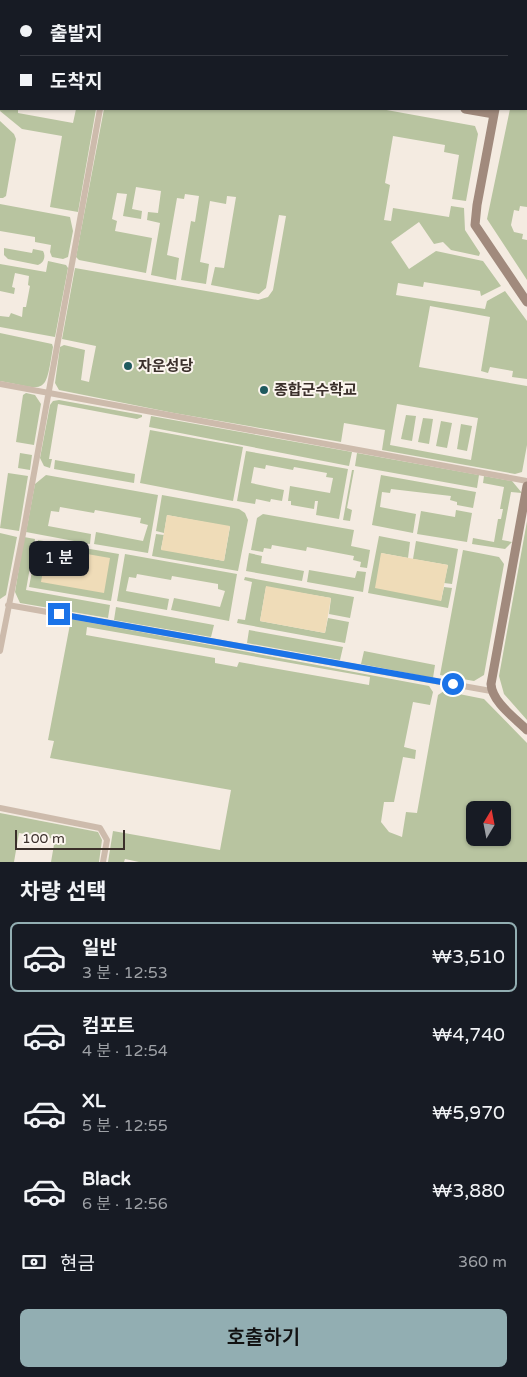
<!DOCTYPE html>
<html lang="ko">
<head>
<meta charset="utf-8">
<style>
	body { margin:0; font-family:"Varela Round","Noto Sans KR",sans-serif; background:#242831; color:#f1f3f6; height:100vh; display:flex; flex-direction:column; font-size:19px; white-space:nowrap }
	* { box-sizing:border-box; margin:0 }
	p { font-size:16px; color:#9ea1a6 }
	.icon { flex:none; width:28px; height:28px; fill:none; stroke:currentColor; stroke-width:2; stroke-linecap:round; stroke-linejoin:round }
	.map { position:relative; height:862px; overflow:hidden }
	.sheet { display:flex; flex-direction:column; background:#171b24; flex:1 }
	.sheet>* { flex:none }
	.top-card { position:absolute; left:0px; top:0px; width:528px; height:110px; box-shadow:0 1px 4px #0004; display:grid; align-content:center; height:110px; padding:0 20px; background:#171b24 }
	.needle { width:32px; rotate:10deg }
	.controls { position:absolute; left:466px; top:801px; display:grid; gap:10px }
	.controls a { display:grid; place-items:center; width:45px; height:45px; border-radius:8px; background:#171b24; box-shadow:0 1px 4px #0004; font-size:25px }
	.scale { position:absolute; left:15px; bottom:12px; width:110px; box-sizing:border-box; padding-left:5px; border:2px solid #3b302b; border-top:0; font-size:14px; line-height:18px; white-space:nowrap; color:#3b302b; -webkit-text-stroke:4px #fbf5ee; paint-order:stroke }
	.end { position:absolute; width:22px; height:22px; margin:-11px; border:6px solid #1a73e8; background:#fff; box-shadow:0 0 0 2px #fff }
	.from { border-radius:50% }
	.bubble { position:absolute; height:35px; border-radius:8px; background:#171b24; box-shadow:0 1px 4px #0004; font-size:16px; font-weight:600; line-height:35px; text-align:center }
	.top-card b { display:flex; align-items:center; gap:18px; height:48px; font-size:19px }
	.top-card b+b { border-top:1px solid #363941 }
	.top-card i { width:12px; height:12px; background:#f1f3f6 }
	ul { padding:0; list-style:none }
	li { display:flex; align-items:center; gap:15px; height:70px; margin:0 10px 8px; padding:0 10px; border:2px solid transparent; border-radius:8px }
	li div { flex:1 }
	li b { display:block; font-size:19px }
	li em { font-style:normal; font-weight:600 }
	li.active { border-color:#92aeb2 }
	li>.icon { width:45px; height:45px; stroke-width:1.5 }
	h2 { padding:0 20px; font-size:22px; line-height:60px }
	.pay { display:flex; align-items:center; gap:12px; height:55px; padding:0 20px; font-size:19px }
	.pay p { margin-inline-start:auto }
	.button { display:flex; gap:10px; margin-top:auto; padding:10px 20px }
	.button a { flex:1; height:58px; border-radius:8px; background:#92aeb2; color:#111; font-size:20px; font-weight:600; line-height:58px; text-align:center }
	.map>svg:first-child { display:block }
</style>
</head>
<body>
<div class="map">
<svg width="527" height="862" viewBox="0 0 527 862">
	<rect width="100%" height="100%" fill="#f4ebe1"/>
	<!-- green -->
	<path fill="#b8c4a0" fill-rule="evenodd" d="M0 0H136L1 1V15Z
		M527 9V207L520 206 519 211 514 210 511 225 514 232 523 234 522 239 527 240V280L487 219 510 109H526Z
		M0 38 1 109H18V113L73 123 76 109H96L78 212 50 207 62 136 22 129 0 111Z
		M104 109H381L475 126 478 134 466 201 452 199 459 155 444 152 445 145 393 136 385 183 390 185 384 220 391 221 393 208 449 217 451 206 464 208 465 230 480 253 479 256 451 250 443 242 434 244 419 222 391 242 409 269 436 251 483 261 501 286 481 296 480 291 424 282 423 287 398 283 396 295 485 309 487 301 505 291 527 321V379L512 377 513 371 490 367 488 373 481 371 490 317 430 306 419 367 527 386V445L522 472 515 474 382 450 385 430 344 423 341 442 174 413 59 390 55 383 60 347 64 345 85 350 81 380 89 382 96 346 62 339 75 268 258 300 268 297 273 290 286 216 279 215 266 288 259 294 211 285 215 267 224 268 236 197 227 196 226 204 210 201 200 262 209 264 206 284 181 280 191 221 195 222 199 196 185 194 184 199 177 198 167 255 179 258 176 280 151 275 160 223 147 220 148 212 158 213 161 191 136 187 132 209 142 211 141 219 123 216 127 194 117 193 112 219 117 221 115 231 152 238 146 273 79 260 76 257ZM397 404 478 418 471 460 390 445Z
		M0 121 14 134 16 139 6 196 3 198H0Z
		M0 204 70 217 73 231 68 257 63 259 52 257 50 252 51 245 35 242V237L0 231Z
		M4 248 32 253 33 249 43 251C46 256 44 263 38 265L8 259 4 255Z
		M48 261 66 265 68 268 55 337 0 327V316L9 317 11 313 22 317 23 307H26L30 286 28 285 29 276 15 273 12 287 15 288 14 294 0 291V264L46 272Z
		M0 333 52 344 53 347C45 396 47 390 0 381Z
		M26 393 35 395 41 404 34 445 16 442 23 395Z
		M59 400 142 415V417L137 419 58 404 49 459H52L50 468 44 466 40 458 50 405 53 401Z
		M406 415 416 416 412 441 401 439Z
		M151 416 352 452 349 466 149 427Z
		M423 418 433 419 429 444 418 442Z
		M441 421 452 423 447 448 436 446Z
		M461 424 472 426 467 451 457 449Z
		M150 430 243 447 233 501 140 483Z
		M246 451 348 469 339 519 316 515 318 501H315L314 509 291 505V501H288L290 486 330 493 333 478 326 477 327 473 294 467 293 470 266 465 265 469 254 467 251 483 284 490 282 501 271 499 270 502 256 499 255 504 237 501Z
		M20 453 32 455 30 470 18 468Z
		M357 453 479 475 477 488 355 466Z
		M55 460 135 474 134 483 54 469Z
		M352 470H354L347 508 352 510 350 521 343 520Z
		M8 473 28 476 19 531 0 528Z
		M46 475 158 495 148 553 94 544 96 532 143 541 148 525 140 523 141 518 95 510 94 513 60 507 59 512 51 511 48 526 91 534 90 544 26 532 35 484Z
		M381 475 476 492 473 508 457 505V502L450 500 451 496 391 489 390 493 382 492 380 507 416 514 413 533 372 525Z
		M484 476 512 481 522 493 511 492 502 540 512 542 505 549 472 544 473 538 494 542 498 519H501L503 509H500L504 487 483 483Z
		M162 495 239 509 245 513 248 520 238 571 152 556 156 534 164 535 161 549 224 561 230 527 167 515 164 533 156 531Z
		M456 510 472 513 467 542 417 534 421 511 455 517Z
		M263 514 354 530 351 546 370 550 367 568 360 567 361 562 353 560 354 556 307 547 306 551 272 545 271 549 264 548 263 552 251 550 257 518Z
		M527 521V720L504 694 499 676Z
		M0 533 17 537 6 595 0 599Z
		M379 536 410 542 408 558 381 553 441 601 444 587 452 588 448 608 368 593Z
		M24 537 35 539 26 590 110 605 108 618 20 603 15 592Z
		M38 540 119 554 111 601 29 587Z
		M416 541 458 549 452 584 444 583 448 565 413 559Z
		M463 550 499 557 504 564 484 675 474 681 440 675Z
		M249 553 262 556 261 563 304 571 302 581 246 571Z
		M125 554 237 574 229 621 171 610 174 598 220 607 225 591 218 589V584L172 576 171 580 137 574 136 578 129 577 126 591 169 599 167 610 117 601Z
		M309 570 355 578 357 571 366 572 363 592 307 582Z
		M245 577 354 597 350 618 329 614 331 598 266 587 260 621 325 633 328 618 349 622 345 643 237 623 238 619 245 620 252 582 244 580Z
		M116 607 214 625 211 637 114 620Z
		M71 619 429 686 433 692 430 705 413 702 404 747 416 750 415 759 403 757 394 802H384L381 822 389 832 402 837 406 812 417 813 438 695 444 691 484 699 527 743V862H139L125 859 124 862H108L113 831 220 850 231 790 50 758 54 741 48 740ZM87 627 370 677 369 685 239 662 237 667 215 663V658L86 635ZM475 810H502V838H475Z
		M249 630 343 647 340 660 247 643Z
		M364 651 435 665 433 678 361 664Z
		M0 813 98 832 102 840 99 862H51L55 839 19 833 14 862H0Z"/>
	<!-- sand -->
	<path fill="#efdcb8" d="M167 515 230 526 224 561 161 550Z
		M47 547 110 558 104 593 41 582Z
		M381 553 448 565 441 601 375 588Z
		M266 586 331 598 325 633 260 621Z"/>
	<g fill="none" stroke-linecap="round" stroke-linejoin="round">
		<!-- street -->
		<path stroke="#cdbbac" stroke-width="6" d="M0 384 527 481
			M8 605 491 691
			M0 651 23 534 100 109
			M0 808 100 828 107 840 103 862"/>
		<!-- secondary -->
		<path stroke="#a18a7d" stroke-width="9" d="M514 1V0
			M0 26H1
			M465 109 494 114
			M495 109 477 205 475 225 527 302
			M527 486 491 684C492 702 515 718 527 730"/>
	</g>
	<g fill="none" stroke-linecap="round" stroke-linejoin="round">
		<!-- route -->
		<path stroke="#1a73e8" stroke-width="6" d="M59 614 453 684"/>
	</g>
	<!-- markers -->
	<g fill="#1f5a5e" stroke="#fbf5ee" stroke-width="2">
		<circle cx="128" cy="366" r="5"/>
		<circle cx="264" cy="390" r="5"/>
	</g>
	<g text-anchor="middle" stroke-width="4" stroke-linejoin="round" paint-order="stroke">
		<!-- poi labels -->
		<g font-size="15" font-weight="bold" fill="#3b302b" stroke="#fbf5ee" text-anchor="start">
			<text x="138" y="371">자운성당</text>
			<text x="274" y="395">종합군수학교</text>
		</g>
	</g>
</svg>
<div class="controls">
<a><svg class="needle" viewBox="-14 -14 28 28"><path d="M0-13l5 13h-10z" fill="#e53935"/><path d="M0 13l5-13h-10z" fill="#9ea1a6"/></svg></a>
</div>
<div class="scale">100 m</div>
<i class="end from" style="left:453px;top:684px"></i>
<i class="end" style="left:59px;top:614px"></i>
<div class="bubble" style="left:29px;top:541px;width:60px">1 분</div>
<div class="top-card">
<b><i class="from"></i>출발지</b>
<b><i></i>도착지</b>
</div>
</div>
<section class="sheet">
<h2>차량 선택</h2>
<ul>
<li class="active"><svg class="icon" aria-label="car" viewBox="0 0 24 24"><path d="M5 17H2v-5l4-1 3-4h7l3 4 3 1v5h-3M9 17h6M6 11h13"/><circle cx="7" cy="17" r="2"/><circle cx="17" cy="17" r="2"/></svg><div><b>일반</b><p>3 분 · 12:53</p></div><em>₩3,510</em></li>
<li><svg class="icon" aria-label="car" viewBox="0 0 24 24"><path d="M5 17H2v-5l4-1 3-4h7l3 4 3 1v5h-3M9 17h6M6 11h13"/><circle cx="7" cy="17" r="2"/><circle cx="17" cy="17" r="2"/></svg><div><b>컴포트</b><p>4 분 · 12:54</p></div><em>₩4,740</em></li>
<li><svg class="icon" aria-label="car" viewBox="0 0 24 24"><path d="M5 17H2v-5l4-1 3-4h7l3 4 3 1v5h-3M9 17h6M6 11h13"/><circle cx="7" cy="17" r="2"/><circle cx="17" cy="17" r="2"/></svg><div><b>XL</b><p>5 분 · 12:55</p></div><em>₩5,970</em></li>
<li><svg class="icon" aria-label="car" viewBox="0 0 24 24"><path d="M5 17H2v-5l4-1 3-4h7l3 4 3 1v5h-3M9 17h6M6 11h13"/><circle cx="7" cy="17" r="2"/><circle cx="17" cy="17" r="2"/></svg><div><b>Black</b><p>6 분 · 12:56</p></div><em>₩3,880</em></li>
</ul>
<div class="pay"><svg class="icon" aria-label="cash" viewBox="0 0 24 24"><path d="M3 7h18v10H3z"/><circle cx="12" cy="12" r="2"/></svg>현금<p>360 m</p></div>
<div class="button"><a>호출하기</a></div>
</section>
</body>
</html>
